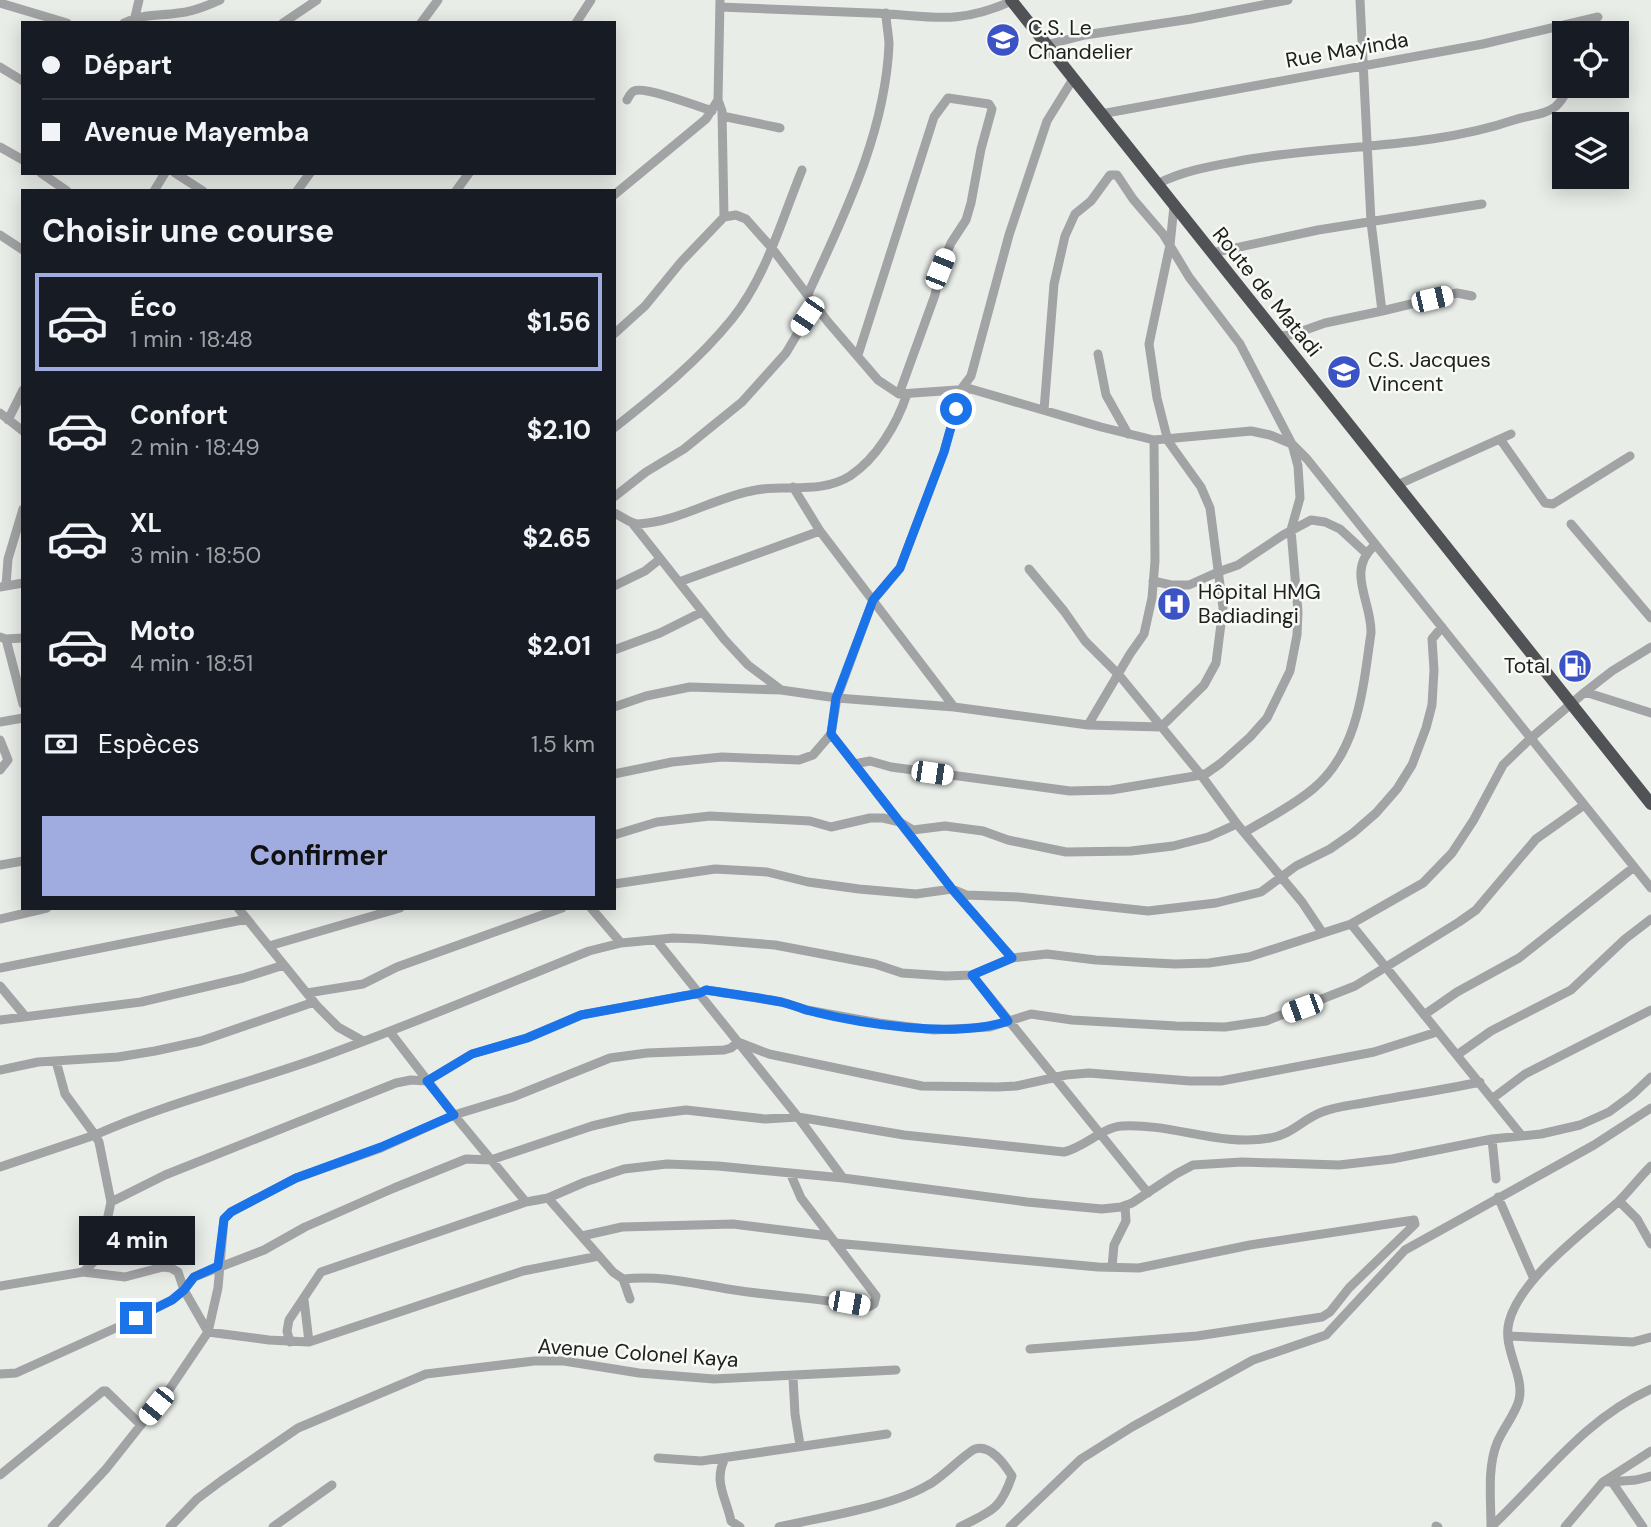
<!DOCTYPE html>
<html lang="fr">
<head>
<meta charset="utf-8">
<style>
	body { margin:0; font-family:"DM Sans",sans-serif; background:#20242c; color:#f1f3f6; height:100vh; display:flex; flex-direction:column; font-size:26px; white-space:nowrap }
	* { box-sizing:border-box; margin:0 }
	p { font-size:23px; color:#9ea1a6 }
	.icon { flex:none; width:38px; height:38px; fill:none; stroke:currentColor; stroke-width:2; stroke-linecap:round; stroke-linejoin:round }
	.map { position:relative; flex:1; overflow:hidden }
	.sheet { position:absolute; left:21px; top:189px; width:595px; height:721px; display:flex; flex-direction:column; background:#171b24; border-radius:0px; box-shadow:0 4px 18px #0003 }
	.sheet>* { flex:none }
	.hud { position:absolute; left:21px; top:21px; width:595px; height:154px; border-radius:0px; box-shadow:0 4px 18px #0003; display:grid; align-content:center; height:154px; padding:0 21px; background:#171b24 }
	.controls { position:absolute; left:1552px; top:21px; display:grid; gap:14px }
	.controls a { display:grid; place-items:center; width:77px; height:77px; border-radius:0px; background:#171b24; box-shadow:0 4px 18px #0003; font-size:35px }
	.end { position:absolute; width:32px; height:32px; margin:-16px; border:9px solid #1a73e8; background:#fff; box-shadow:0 0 0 4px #fff }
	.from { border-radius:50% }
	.bubble { position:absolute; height:49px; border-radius:0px; background:#171b24; box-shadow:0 4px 18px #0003; font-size:23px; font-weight:700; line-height:49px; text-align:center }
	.car { position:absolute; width:21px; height:42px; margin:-21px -10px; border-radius:9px; box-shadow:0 0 5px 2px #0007; background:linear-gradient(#fff 24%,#345 0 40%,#fff 0 76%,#345 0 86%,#fff 0) }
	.hud b { display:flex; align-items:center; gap:24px; height:66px; font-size:26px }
	.hud b+b { border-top:2px solid #363941 }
	.hud i { width:18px; height:18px; background:#f1f3f6 }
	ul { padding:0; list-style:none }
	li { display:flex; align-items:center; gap:21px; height:98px; margin:0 14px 10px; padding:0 7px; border:4px solid transparent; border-radius:0px }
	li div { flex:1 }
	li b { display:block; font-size:26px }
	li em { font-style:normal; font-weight:700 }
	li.active { border-color:#a0abe0 }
	li>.icon { width:63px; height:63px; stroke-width:1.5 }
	h2 { padding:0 21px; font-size:32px; line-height:84px }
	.pay { display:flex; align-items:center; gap:18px; height:77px; padding:0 21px; font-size:26px }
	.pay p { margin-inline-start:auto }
	.primary-button { display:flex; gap:14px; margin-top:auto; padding:14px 21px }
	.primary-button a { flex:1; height:80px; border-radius:0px; background:#a0abe0; color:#111; font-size:28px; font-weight:700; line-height:80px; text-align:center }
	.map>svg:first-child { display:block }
</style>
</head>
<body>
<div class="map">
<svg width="1651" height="1527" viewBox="0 0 1651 1527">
	<rect width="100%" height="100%" fill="#e9ede8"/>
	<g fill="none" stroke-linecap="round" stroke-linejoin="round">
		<!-- minor -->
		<path stroke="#a2a3a5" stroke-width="9" d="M0 3 67 23
			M720 7C770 9 820 11 870 13 929 15 954 27 1012 1
			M135 17 139 0
			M124 23C141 14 159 16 178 13 193 12 207 6 220 0
			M283 23 317 0
			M421 23 438 0
			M576 23 591 0
			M1046 45 1085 35 1191 19 1288 0
			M0 67 23 81
			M627 100C628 98 632 91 634 91 644 86 700 107 712 111
			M718 100 722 111 724 217
			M1101 114 1483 44 1598 17
			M722 116 780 128
			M0 147 23 160
			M41 173 67 191
			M175 173 203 191
			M1157 184C1186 169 1218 165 1250 159 1335 145 1433 148 1514 120 1528 115 1543 116 1555 107 1561 102 1564 97 1567 90
			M154 191 165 173
			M297 191 310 173
			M456 191 469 173
			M614 195 706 119 718 100 720 0
			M0 235 23 250
			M1212 253 1318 230 1482 204
			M808 294C844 215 885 134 889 45 889 35 886 24 886 13
			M1382 311 1457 293 1472 296
			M614 334 645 306 681 262 724 217 736 215 746 219 771 247 828 322 878 380 899 394 971 389 1101 427 1154 440 1251 431 1270 435 1292 444 1307 459 1651 888
			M1279 336 1291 335 1325 323 1382 311 1371 222 1360 0
			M1098 354 1106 395 1128 434
			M858 355 934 117 948 98 989 104 992 109 981 149 971 203 966 220 951 243 940 269 935 295 899 394
			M0 413 23 431
			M8 420 23 390
			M614 428C656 395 698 361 732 319 766 277 782 219 802 170
			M1500 439 1545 503 1553 504 1630 456
			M1397 485 1511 434
			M793 487 820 531 954 707
			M614 497 646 472 684 449 742 402 786 353 815 304
			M614 513C622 516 630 524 638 524 679 522 715 497 756 490 788 484 821 494 850 476 877 458 897 424 907 394
			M633 524 724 639 748 665 780 689
			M1571 524 1651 618
			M1029 569 1064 611 1085 641 1119 675 1201 775 1237 824 1302 902 1322 932
			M1153 581 1171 585H1189L1218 572 1238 565 1283 535 1311 520 1325 522 1340 529 1366 553
			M679 582 820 531
			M6 585 8 559 23 509
			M614 586 645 571 660 559
			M0 587 23 583
			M0 637 6 639 23 638
			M6 639 23 704
			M614 650 660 633 702 612
			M1585 692 1651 713
			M614 707 646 696 690 687 781 690 837 698 954 707 1088 725 1161 727 1204 685 1216 663 1223 608 1210 508 1201 487 1168 441 1157 398 1149 344 1170 245 1174 206
			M0 722 23 718
			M1088 725 1130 654 1144 634 1152 598 1155 561 1154 440
			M0 740 8 760 0 770
			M854 764 870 761 891 767 1070 791 1111 790 1201 775 1207 773 1221 763 1250 737 1267 718 1290 671 1297 635 1298 612 1291 530 1300 498 1298 466 1292 444 1240 344 1189 277 1163 234 1133 199 1117 175H1110L1091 201 1075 214 1065 236 1054 284 1044 410
			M614 774 672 762 722 757 799 760 813 755 831 734
			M1245 832C1268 818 1293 806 1314 788 1359 750 1363 687 1371 633 1372 601 1345 571 1375 545
			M614 835 657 822 710 816 810 821 831 827 870 818H883L900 822 913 830 945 826 983 831 1008 840 1066 852 1131 851 1173 846 1208 837 1237 824
			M0 865 23 861
			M614 884 715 869 767 872 808 882 859 889 916 894 952 889 966 895 1018 897 1148 911 1216 903 1261 892 1296 866 1330 849 1353 833 1376 813 1397 789 1412 765 1426 728 1432 705 1434 670 1432 639 1442 627
			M238 908 318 1007 338 1027 363 1041
			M591 908 621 943
			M0 919 47 908
			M1351 924 1522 1136
			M657 941 798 1117 843 1178
			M269 946 400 908
			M1012 958 952 889 831 734 837 698 873 600 900 568 944 452 962 388 971 376 1009 235 1047 121 1073 79
			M0 968 247 919
			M972 975 1148 1193
			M0 986 25 1016
			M307 993 363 984 397 967 562 908
			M1424 1015 1457 992 1519 958 1634 867
			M0 1020 141 1002 243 978 284 965
			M390 1032 454 1115 526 1202
			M1457 1055 1491 1031 1571 990 1625 939 1651 919
			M0 1070 38 1062 118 1057 155 1051 201 1041 314 1002
			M1493 1098 1525 1074 1651 1010
			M1492 1139 1496 1179
			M0 1167 95 1135 65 1094 56 1061
			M1498 1197 1534 1279
			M548 1198 613 1272 623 1279 630 1299
			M1619 1201 1637 1219 1651 1244
			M111 1202 165 1175 396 1083 411 1080 427 1081 472 1054 527 1038 581 1015 700 993 706 990 782 1002 807 1010 879 1023 934 1030 990 1027 1031 1014 1072 1020 1176 1026 1225 1027 1266 1021 1355 986 1459 922 1476 910 1536 839 1584 805
			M582 1236 622 1227 733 1224 829 1236
			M835 1243 1098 1267 1139 1268 1250 1245 1414 1220 1415 1224 1349 1288 1330 1312 1322 1317 1197 1336 1030 1349
			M1112 1267 1114 1245 1126 1221 1125 1206
			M83 1272 97 1259 101 1249 111 1202 99 1142 95 1135C169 1102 250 1083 327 1055 415 1023 502 986 589 951L621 943 673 938 700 939 775 945 875 964 902 973 946 976 972 975 1012 958 1047 954 1096 960 1175 964 1209 963 1249 957 1351 924 1423 883 1452 853 1473 821 1503 765 1531 738 1585 692 1612 671 1651 647
			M623 1279C669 1275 697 1285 741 1291 784 1297 827 1299 869 1307L874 1304 876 1296 873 1292 801 1198 791 1175
			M0 1286 83 1272 125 1277 163 1267 171 1268 178 1272 184 1290 208 1332 269 1340 309 1342 523 1271 599 1256
			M304 1300 309 1342
			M1508 1336 1633 1342 1651 1337
			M290 1342 287 1331 289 1320 321 1272 526 1202 548 1198 585 1182 624 1169 667 1164 718 1166 843 1178 1027 1202 1102 1209 1121 1207 1132 1203 1176 1174 1193 1165 1242 1162 1339 1165 1392 1159 1492 1139 1541 1134 1580 1125 1609 1112 1632 1095 1651 1077
			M0 1374 16 1373 118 1327 172 1300 184 1290 194 1277 264 1250 305 1227 394 1188 466 1159 491 1160 592 1126 630 1117 686 1110 765 1119 798 1117 904 1135 1064 1152C1085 1147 1103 1127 1122 1126 1171 1123 1221 1147 1270 1138 1291 1135 1303 1119 1322 1112 1337 1106 1354 1105 1369 1102 1406 1095 1443 1090 1480 1082
			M793 1377 795 1414 800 1445
			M658 1458 701 1461 887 1434
			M725 1458C713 1482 726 1497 731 1521L740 1527
			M0 1475 103 1391H106L141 1425
			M1608 1482 1636 1480 1651 1476
			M1612 1482 1643 1527
			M1436 1526 1438 1527
			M52 1527 106 1469 171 1387 208 1332 218 1288 224 1219 231 1212 296 1178 381 1148 454 1115 513 1097 610 1058 647 1053 724 1050 731 1048 738 1042 769 1054 922 1086 997 1087 1016 1086 1066 1075 1089 1073 1190 1081H1221L1374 1052 1437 1032
			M170 1527 197 1499 221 1481 298 1428 426 1374 534 1361H564L639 1373 714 1379 896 1370
			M273 1527 332 1485
			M779 1527C822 1517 891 1507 928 1485 942 1478 964 1454 975 1449 991 1444 1005 1465 1012 1476 1000 1511 991 1511 960 1527
			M1010 1527 1081 1459 1132 1427 1253 1360 1326 1335 1405 1250 1594 1145 1651 1108
			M1491 1527C1491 1500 1487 1468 1497 1443 1503 1428 1515 1415 1519 1400 1525 1375 1502 1349 1509 1322 1520 1278 1586 1231 1619 1201 1630 1190 1640 1177 1651 1166
			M1491 1527C1543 1478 1584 1419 1651 1389
			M1565 1527 1603 1482 1651 1451"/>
		<!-- highway -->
		<path stroke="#515256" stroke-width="12" d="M1011 0 1651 804"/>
	</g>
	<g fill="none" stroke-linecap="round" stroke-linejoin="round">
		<!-- route -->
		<path stroke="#1a73e8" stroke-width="9" d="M136 1318 172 1300 184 1290 194 1277 218 1266 224 1219 231 1212 296 1178 381 1147 454 1115 427 1081 472 1054 527 1038 581 1015 700 993 706 990C731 994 756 997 781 1002 789 1004 798 1007 806 1010 861 1024 954 1039 1008 1021L972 975 1012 958 952 889 831 734 836 698 873 600 900 568 944 452 956 409"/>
	</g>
	<!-- icons -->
	<defs>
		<g id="school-disc" transform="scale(1.75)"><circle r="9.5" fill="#3c53c5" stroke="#f7faf5"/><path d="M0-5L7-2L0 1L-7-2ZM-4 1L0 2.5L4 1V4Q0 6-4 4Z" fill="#fff"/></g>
		<g id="hospital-disc" transform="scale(1.75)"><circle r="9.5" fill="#3c53c5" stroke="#f7faf5"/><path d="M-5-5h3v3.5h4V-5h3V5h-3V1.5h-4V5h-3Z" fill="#fff"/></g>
		<g id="fuel-disc" transform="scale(1.75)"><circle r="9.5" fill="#3c53c5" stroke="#f7faf5"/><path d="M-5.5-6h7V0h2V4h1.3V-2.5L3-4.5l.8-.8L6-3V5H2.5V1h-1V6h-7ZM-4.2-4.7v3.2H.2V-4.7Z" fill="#fff"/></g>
	</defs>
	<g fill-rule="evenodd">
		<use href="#school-disc" x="1003" y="40"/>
		<use href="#school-disc" x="1344" y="372"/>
		<use href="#hospital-disc" x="1174" y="604"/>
		<use href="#fuel-disc" x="1575" y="666"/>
	</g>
	<g text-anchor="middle" stroke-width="5" stroke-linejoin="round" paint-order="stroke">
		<!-- poi labels -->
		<g font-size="21" fill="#20211f" stroke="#f7faf5" text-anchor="start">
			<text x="1028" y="35">C.S. Le<tspan x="1028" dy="24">Chandelier</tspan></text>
			<text x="1368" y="367">C.S. Jacques<tspan x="1368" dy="24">Vincent</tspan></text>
			<text x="1198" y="599">Hôpital HMG<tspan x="1198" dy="24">Badiadingi</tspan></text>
			<text x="1550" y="673" text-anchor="end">Total</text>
		</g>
		<!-- street labels -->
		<g font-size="21" fill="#20211f" stroke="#f7faf5">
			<text transform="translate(1347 50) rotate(-10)" y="7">Rue Mayinda</text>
			<text transform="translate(1267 292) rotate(51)" y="7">Route de Matadi</text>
			<text transform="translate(638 1353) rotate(4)" y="7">Avenue Colonel Kaya</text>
		</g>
	</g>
</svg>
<div class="controls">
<a><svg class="icon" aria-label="locate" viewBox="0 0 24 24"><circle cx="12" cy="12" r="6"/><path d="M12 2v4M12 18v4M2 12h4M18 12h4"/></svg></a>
<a><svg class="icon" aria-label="layers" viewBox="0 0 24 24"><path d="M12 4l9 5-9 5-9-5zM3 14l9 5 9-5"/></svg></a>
</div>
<i class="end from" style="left:956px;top:409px"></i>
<i class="end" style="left:136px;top:1318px"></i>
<div class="bubble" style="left:79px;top:1216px;width:116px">4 min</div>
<i class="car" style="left:940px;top:269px;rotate:22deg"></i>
<i class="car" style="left:1432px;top:299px;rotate:77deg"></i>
<i class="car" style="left:807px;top:316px;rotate:214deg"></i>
<i class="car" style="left:932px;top:773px;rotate:98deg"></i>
<i class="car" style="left:1302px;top:1008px;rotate:250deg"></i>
<i class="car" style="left:849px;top:1303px;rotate:100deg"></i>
<i class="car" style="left:156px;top:1406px;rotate:219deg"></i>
<div class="hud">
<b><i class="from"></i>Départ</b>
<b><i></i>Avenue Mayemba</b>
</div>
<section class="sheet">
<h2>Choisir une course</h2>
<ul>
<li class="active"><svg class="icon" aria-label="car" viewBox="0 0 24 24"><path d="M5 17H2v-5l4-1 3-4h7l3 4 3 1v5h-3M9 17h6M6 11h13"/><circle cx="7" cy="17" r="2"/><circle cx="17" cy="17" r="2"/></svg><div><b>Éco</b><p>1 min · 18:48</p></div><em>$1.56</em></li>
<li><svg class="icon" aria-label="car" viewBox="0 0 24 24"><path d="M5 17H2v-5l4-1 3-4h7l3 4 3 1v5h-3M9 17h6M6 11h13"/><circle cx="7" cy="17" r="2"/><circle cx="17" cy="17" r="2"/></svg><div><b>Confort</b><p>2 min · 18:49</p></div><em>$2.10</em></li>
<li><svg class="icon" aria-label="car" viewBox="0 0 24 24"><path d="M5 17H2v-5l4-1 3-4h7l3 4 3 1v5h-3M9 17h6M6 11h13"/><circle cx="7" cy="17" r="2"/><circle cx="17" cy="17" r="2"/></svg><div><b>XL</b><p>3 min · 18:50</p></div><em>$2.65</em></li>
<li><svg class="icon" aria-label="car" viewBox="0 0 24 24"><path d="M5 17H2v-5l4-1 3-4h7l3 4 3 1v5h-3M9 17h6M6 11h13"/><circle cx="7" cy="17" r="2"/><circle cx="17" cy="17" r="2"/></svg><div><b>Moto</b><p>4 min · 18:51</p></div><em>$2.01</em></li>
</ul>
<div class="pay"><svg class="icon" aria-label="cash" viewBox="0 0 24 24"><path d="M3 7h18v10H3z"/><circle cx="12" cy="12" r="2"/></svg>Espèces<p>1.5 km</p></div>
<div class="primary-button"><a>Confirmer</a></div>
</section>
</div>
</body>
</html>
